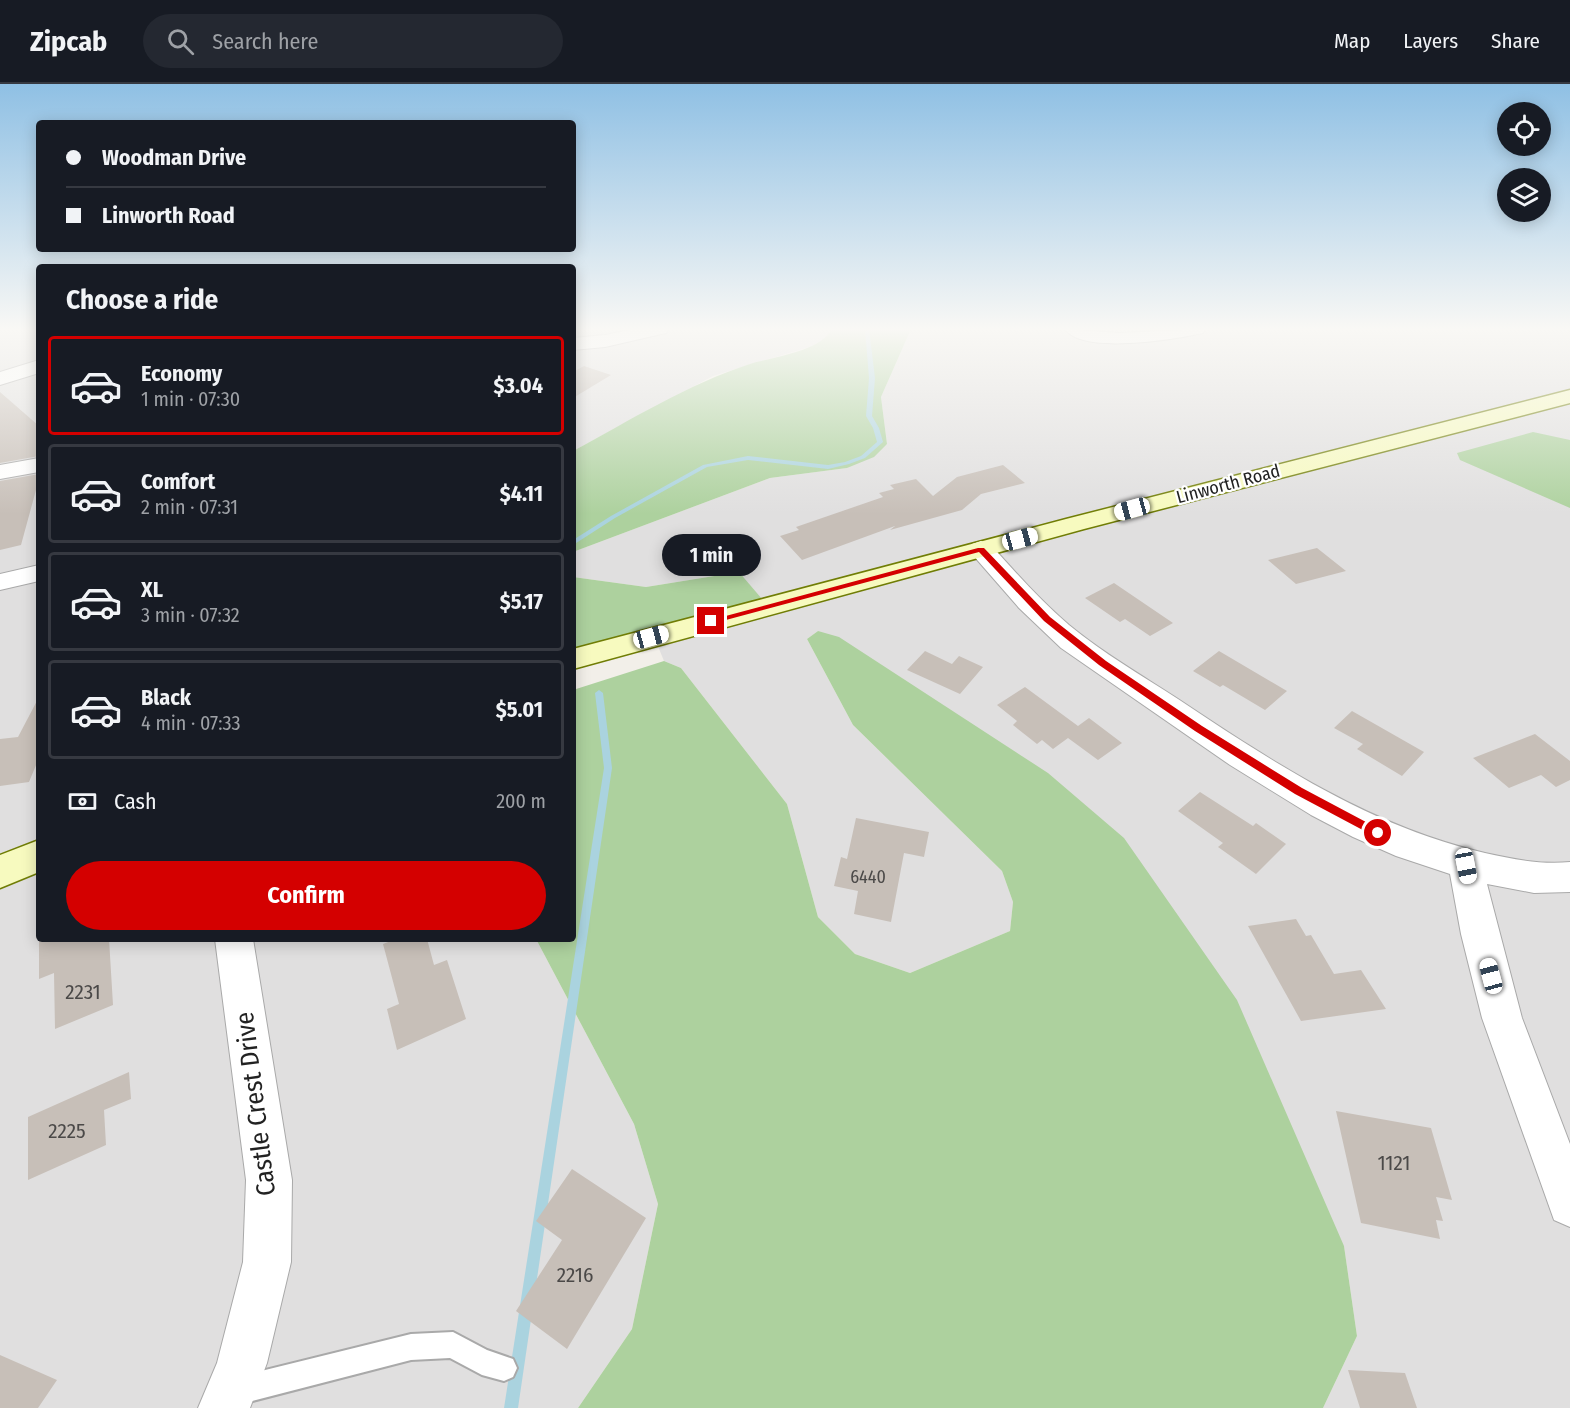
<!DOCTYPE html>
<html lang="en">
<head>
<meta charset="utf-8">
<style>
	body { margin:0; font-family:"Fira Sans Condensed",sans-serif; background:#242831; color:#f1f3f6; height:100vh; display:flex; flex-direction:column; font-size:22px; white-space:nowrap }
	* { box-sizing:border-box; margin:0 }
	p { font-size:20px; color:#9ea1a6 }
	.icon { flex:none; width:33px; height:33px; fill:none; stroke:currentColor; stroke-width:2; stroke-linecap:round; stroke-linejoin:round }
	.map { position:relative; flex:1; overflow:hidden }
	.sheet { position:absolute; left:36px; top:180px; width:540px; height:678px; display:flex; flex-direction:column; background:#171b24; border-radius:6px; box-shadow:0 3px 15px #0003 }
	.sheet>* { flex:none }
	.banner { position:absolute; left:36px; top:36px; width:540px; height:132px; border-radius:6px; box-shadow:0 3px 15px #0003; display:grid; align-content:center; height:132px; padding:0 30px; background:#171b24 }
	.fabs { position:absolute; left:1497px; top:18px; display:grid; gap:12px }
	.fabs a { display:grid; place-items:center; width:54px; height:54px; border-radius:50%; background:#171b24; box-shadow:0 3px 15px #0003; font-size:30px }
	.end { position:absolute; width:27px; height:27px; margin:-14px; border:8px solid #d40000; background:#fff; box-shadow:0 0 0 3px #fff }
	.from { border-radius:50% }
	.bubble { position:absolute; height:42px; border-radius:21px; background:#171b24; box-shadow:0 3px 15px #0003; font-size:20px; font-weight:700; line-height:42px; text-align:center }
	.car { position:absolute; width:18px; height:36px; margin:-18px -9px; border-radius:8px; box-shadow:0 0 4px 2px #0007; background:linear-gradient(#fff 24%,#345 0 40%,#fff 0 76%,#345 0 86%,#fff 0) }
	.banner b { display:flex; align-items:center; gap:21px; height:57px; font-size:22px }
	.banner b+b { border-top:2px solid #363941 }
	.banner i { width:15px; height:15px; background:#f1f3f6 }
	ul { padding:0; list-style:none }
	li { display:flex; align-items:center; gap:18px; height:99px; margin:0 12px 9px; padding:0 18px; border:3px solid #363941; border-radius:6px }
	li div { flex:1 }
	li b { display:block; font-size:22px }
	li em { font-style:normal; font-weight:700 }
	li.current { border-color:#d40000 }
	li>.icon { width:54px; height:54px; stroke-width:1.5 }
	h2 { padding:0 30px; font-size:27px; line-height:72px }
	.pay { display:flex; align-items:center; gap:15px; height:66px; padding:0 30px; font-size:22px }
	.pay p { margin-inline-start:auto }
	.button { display:flex; gap:12px; margin-top:auto; padding:12px 30px }
	.button a { flex:1; height:69px; border-radius:36px; background:#d40000; color:#fff; font-size:24px; font-weight:700; line-height:69px; text-align:center }
	header { display:flex; align-items:center; gap:36px; box-sizing:border-box; height:84px; padding:0 30px; background:#171b24; border-bottom:2px solid #363941 }
	header strong { font-size:28px }
	nav { display:flex; gap:33px; margin-inline-start:auto; font-size:21px }
	.search { width:420px; height:54px; background:#242831; display:flex; align-items:center; gap:15px; box-sizing:border-box; padding:0 21px; border-radius:33px; color:#9ea1a6; font-size:22px }
	.map>svg:first-child { display:block }
</style>
</head>
<body>
<header>
<strong>Zipcab</strong>
<div class="search"><svg class="icon" aria-label="search" viewBox="0 0 24 24"><circle cx="10" cy="10" r="6"/><path d="M15 15l6 6"/></svg>Search here</div>
<nav><a>Map</a><a>Layers</a><a>Share</a></nav>
</header>
<div class="map">
<svg width="1570" height="1324" viewBox="0 0 1570 1324">
	<rect width="100%" height="100%" fill="#f2efe9"/>
	<!-- residential -->
	<path fill="#e0dfdf" d="M0 245H39V855H536L634 1040 658 1120 632 1245 578 1324H0Z
		M573 245H832L827 255 809 263 713 292 573 367Z
		M911 245H1570V1324H1323L1357 1252 1344 1162 818 547 807 555 853 641 1002 787 1013 818 1010 847 910 889 855 870 818 833 787 720 681 584 664 577 651 545 761 515 739 488 646 503 573 493V468L770 394 847 384 887 360 881 313Z"/>
	<!-- forest -->
	<path fill="#add19e" d="M832 245H911L881 313 887 360 874 373 847 384 770 394 573 468V367C631 336 688 300 750 280 773 273 821 267 832 245Z
		M1533 348 1570 356V424L1460 376 1457 369Z
		M739 488 762 515 573 566V493L646 503Z
		M818 547 839 553 1048 689 1124 754 1237 916 1344 1162 1357 1252 1323 1324H578L632 1245 658 1120 634 1040 536 855H573V606L664 577 681 584 787 720 818 833 855 870 910 889 1010 847 1013 818 1002 787 853 641 807 555Z"/>
	<g fill="none" stroke-linecap="round" stroke-linejoin="round">
		<!-- stream -->
		<path fill="#aad3df" fill-rule="evenodd" d="M865 245H869L875 294 872 332 879 344 883 358 865 374 849 380 828 385 748 376 707 383 615 434 573 461V456L611 432 703 381 748 372 828 381 845 378 861 372 877 358 873 344 866 332 869 294Z
			M599 606 603 609 612 684 518 1324H504L604 684 595 609Z"/>
	</g>
	<!-- building -->
	<path fill="#c7bfb8" d="M584 282 611 291 573 314V288Z
		M0 308 39 342V372L0 379Z
		M1003 381 1025 399 981 410 962 426 890 446 895 442 802 476 780 452 799 446 796 443 883 413 879 409 894 405 890 401 916 395 933 412 957 393Z
		M39 390V405L36 406 21 461 0 466V397Z
		M1317 464 1346 487 1296 500 1268 476Z
		M1114 499 1173 539 1150 552 1125 535 1120 538 1085 514Z
		M925 567 952 580 959 572 983 583 960 610 907 586Z
		M1219 567 1287 607 1265 626 1223 601 1220 603 1193 587Z
		M1025 603 1078 642 1089 634 1122 659 1098 676 1068 654 1053 665 1042 656 1037 660 1013 641 1017 637 997 621Z
		M39 613V674L29 698 0 702V655L18 653Z
		M1352 627 1424 668 1402 692 1357 665 1363 660 1334 644Z
		M1535 650 1570 677V696L1556 703 1541 691 1509 704 1473 674Z
		M1200 708 1253 742 1256 739 1286 760 1256 790 1218 763 1223 759 1178 727Z
		M856 734 929 748 924 773 904 769 891 838 854 830 858 807 834 802 841 773 847 775Z
		M1296 835 1306 852 1311 851 1334 890 1361 886 1386 925 1301 937 1248 842Z
		M39 855H109L113 921 55 945 54 889 39 895Z
		M396 855H427L434 881 447 876 466 935 397 966 387 925 399 920 383 860Z
		M129 988 131 1015 104 1026 106 1061 28 1096V1033Z
		M1336 1027 1431 1044 1452 1116 1436 1113 1443 1137 1436 1136 1440 1155 1361 1139Z
		M572 1085 646 1134 567 1265 516 1227 562 1156 536 1137Z
		M0 1271 57 1296 38 1324H0Z
		M1348 1286 1405 1289 1417 1324H1360Z"/>
	<g fill="none" stroke-linecap="round" stroke-linejoin="round">
		<!-- service casing -->
		<g stroke="#a9a9a9" stroke-width="4">
			<path id="service" d="M453 1248 487 1266 513 1275 517 1284 513 1293 504 1297 482 1291 450 1274 411 1276 237 1321 227 1317 223 1307 227 1297 237 1293 411 1250Z"/>
		</g>
		<!-- minor casing -->
		<g stroke="#a9a9a9" stroke-width="2">
			<path id="minor" d="M634 245H668L666 249 605 263 573 266V254L605 251Z
				M1065 245 1119 249 1205 245 1203 249C1176 255 1082 271 1065 245Z
				M39 276V289L0 301V288Z
				M39 374V388L0 395V381Z
				M981 457 990 460C1015 488 1040 516 1069 541 1103 569 1141 591 1178 615 1274 679 1371 743 1485 769 1513 775 1541 781 1570 778V808L1534 809 1487 800 1522 934 1570 1060V1143L1554 1136 1482 934 1461 850 1450 790 1396 772 1353 753 1311 731 1230 681 1061 564 1019 524 972 470 968 465 972 460Z
				M39 481V497L0 506V490Z
				M215 855H253L292 1096 291 1178 267 1279 250 1324H198L217 1279 243 1178 246 1096Z"/>
		</g>
		<!-- secondary casing -->
		<g stroke="#707d05" stroke-width="3">
			<path id="secondary" d="M1570 306V319L1084 445 573 585V565L1066 435Z
				M39 756V788L0 804V771Z"/>
		</g>
		<!-- service -->
		<use href="#service" fill="#fff" fill-rule="evenodd"/>
		<!-- minor -->
		<use href="#minor" fill="#fff" fill-rule="evenodd"/>
		<!-- secondary -->
		<use href="#secondary" fill="#f7fabf" fill-rule="evenodd"/>
	</g>
	<!-- sky -->
	<linearGradient id="sky" x2="0" y2="1"><stop stop-color="#8fc0e4"/><stop offset="0.57" stop-color="#f9f8f5"/><stop offset="1" stop-color="#f9f8f5" stop-opacity="0"/></linearGradient>
	<rect width="1570" height="430" fill="url(#sky)"/>
	<!-- route -->
	<path fill="#d40000" d="M978 464H984L1050 533 1106 577 1202 642 1302 704 1381 746V752H1374L1295 710 1195 647 1099 581 1044 537 979 468 711 540 707 537Z"/>
	<g text-anchor="middle" stroke-width="4.5" stroke-linejoin="round" paint-order="stroke">
		<!-- far-street labels -->
		<g font-size="18" fill="#222" stroke="#fff">
			<text transform="translate(1228 400) rotate(-15)" y="6">Linworth Road</text>
		</g>
		<!-- number labels -->
		<g font-size="18" fill="#4b4948">
			<text x="868" y="799">6440</text>
		</g>
		<!-- near-number labels -->
		<g font-size="21" fill="#4b4948">
			<text x="83" y="915">2231</text>
			<text x="67" y="1054">2225</text>
			<text x="1394" y="1086">1121</text>
			<text x="575" y="1198">2216</text>
		</g>
		<!-- near-street labels -->
		<g font-size="26" fill="#222" stroke="#fff">
			<text transform="translate(255 1020) rotate(-97)" y="9">Castle Crest Drive</text>
		</g>
	</g>
</svg>
<div class="fabs">
<a><svg class="icon" aria-label="locate" viewBox="0 0 24 24"><circle cx="12" cy="12" r="6"/><path d="M12 2v4M12 18v4M2 12h4M18 12h4"/></svg></a>
<a><svg class="icon" aria-label="layers" viewBox="0 0 24 24"><path d="M12 4l9 5-9 5-9-5zM3 14l9 5 9-5"/></svg></a>
</div>
<i class="end from" style="left:1378px;top:749px"></i>
<i class="end" style="left:711px;top:537px"></i>
<div class="bubble" style="left:662px;top:450px;width:99px">1 min</div>
<i class="car" style="left:1132px;top:425px;rotate:255deg"></i>
<i class="car" style="left:1020px;top:455px;rotate:75deg"></i>
<i class="car" style="left:651px;top:553px;rotate:75deg"></i>
<i class="car" style="left:1466px;top:782px;rotate:169deg"></i>
<i class="car" style="left:1491px;top:892px;rotate:345deg"></i>
<div class="banner">
<b><i class="from"></i>Woodman Drive</b>
<b><i></i>Linworth Road</b>
</div>
<section class="sheet">
<h2>Choose a ride</h2>
<ul>
<li class="current"><svg class="icon" aria-label="car" viewBox="0 0 24 24"><path d="M5 17H2v-5l4-1 3-4h7l3 4 3 1v5h-3M9 17h6M6 11h13"/><circle cx="7" cy="17" r="2"/><circle cx="17" cy="17" r="2"/></svg><div><b>Economy</b><p>1 min · 07:30</p></div><em>$3.04</em></li>
<li><svg class="icon" aria-label="car" viewBox="0 0 24 24"><path d="M5 17H2v-5l4-1 3-4h7l3 4 3 1v5h-3M9 17h6M6 11h13"/><circle cx="7" cy="17" r="2"/><circle cx="17" cy="17" r="2"/></svg><div><b>Comfort</b><p>2 min · 07:31</p></div><em>$4.11</em></li>
<li><svg class="icon" aria-label="car" viewBox="0 0 24 24"><path d="M5 17H2v-5l4-1 3-4h7l3 4 3 1v5h-3M9 17h6M6 11h13"/><circle cx="7" cy="17" r="2"/><circle cx="17" cy="17" r="2"/></svg><div><b>XL</b><p>3 min · 07:32</p></div><em>$5.17</em></li>
<li><svg class="icon" aria-label="car" viewBox="0 0 24 24"><path d="M5 17H2v-5l4-1 3-4h7l3 4 3 1v5h-3M9 17h6M6 11h13"/><circle cx="7" cy="17" r="2"/><circle cx="17" cy="17" r="2"/></svg><div><b>Black</b><p>4 min · 07:33</p></div><em>$5.01</em></li>
</ul>
<div class="pay"><svg class="icon" aria-label="cash" viewBox="0 0 24 24"><path d="M3 7h18v10H3z"/><circle cx="12" cy="12" r="2"/></svg>Cash<p>200 m</p></div>
<div class="button"><a>Confirm</a></div>
</section>
</div>
</body>
</html>
